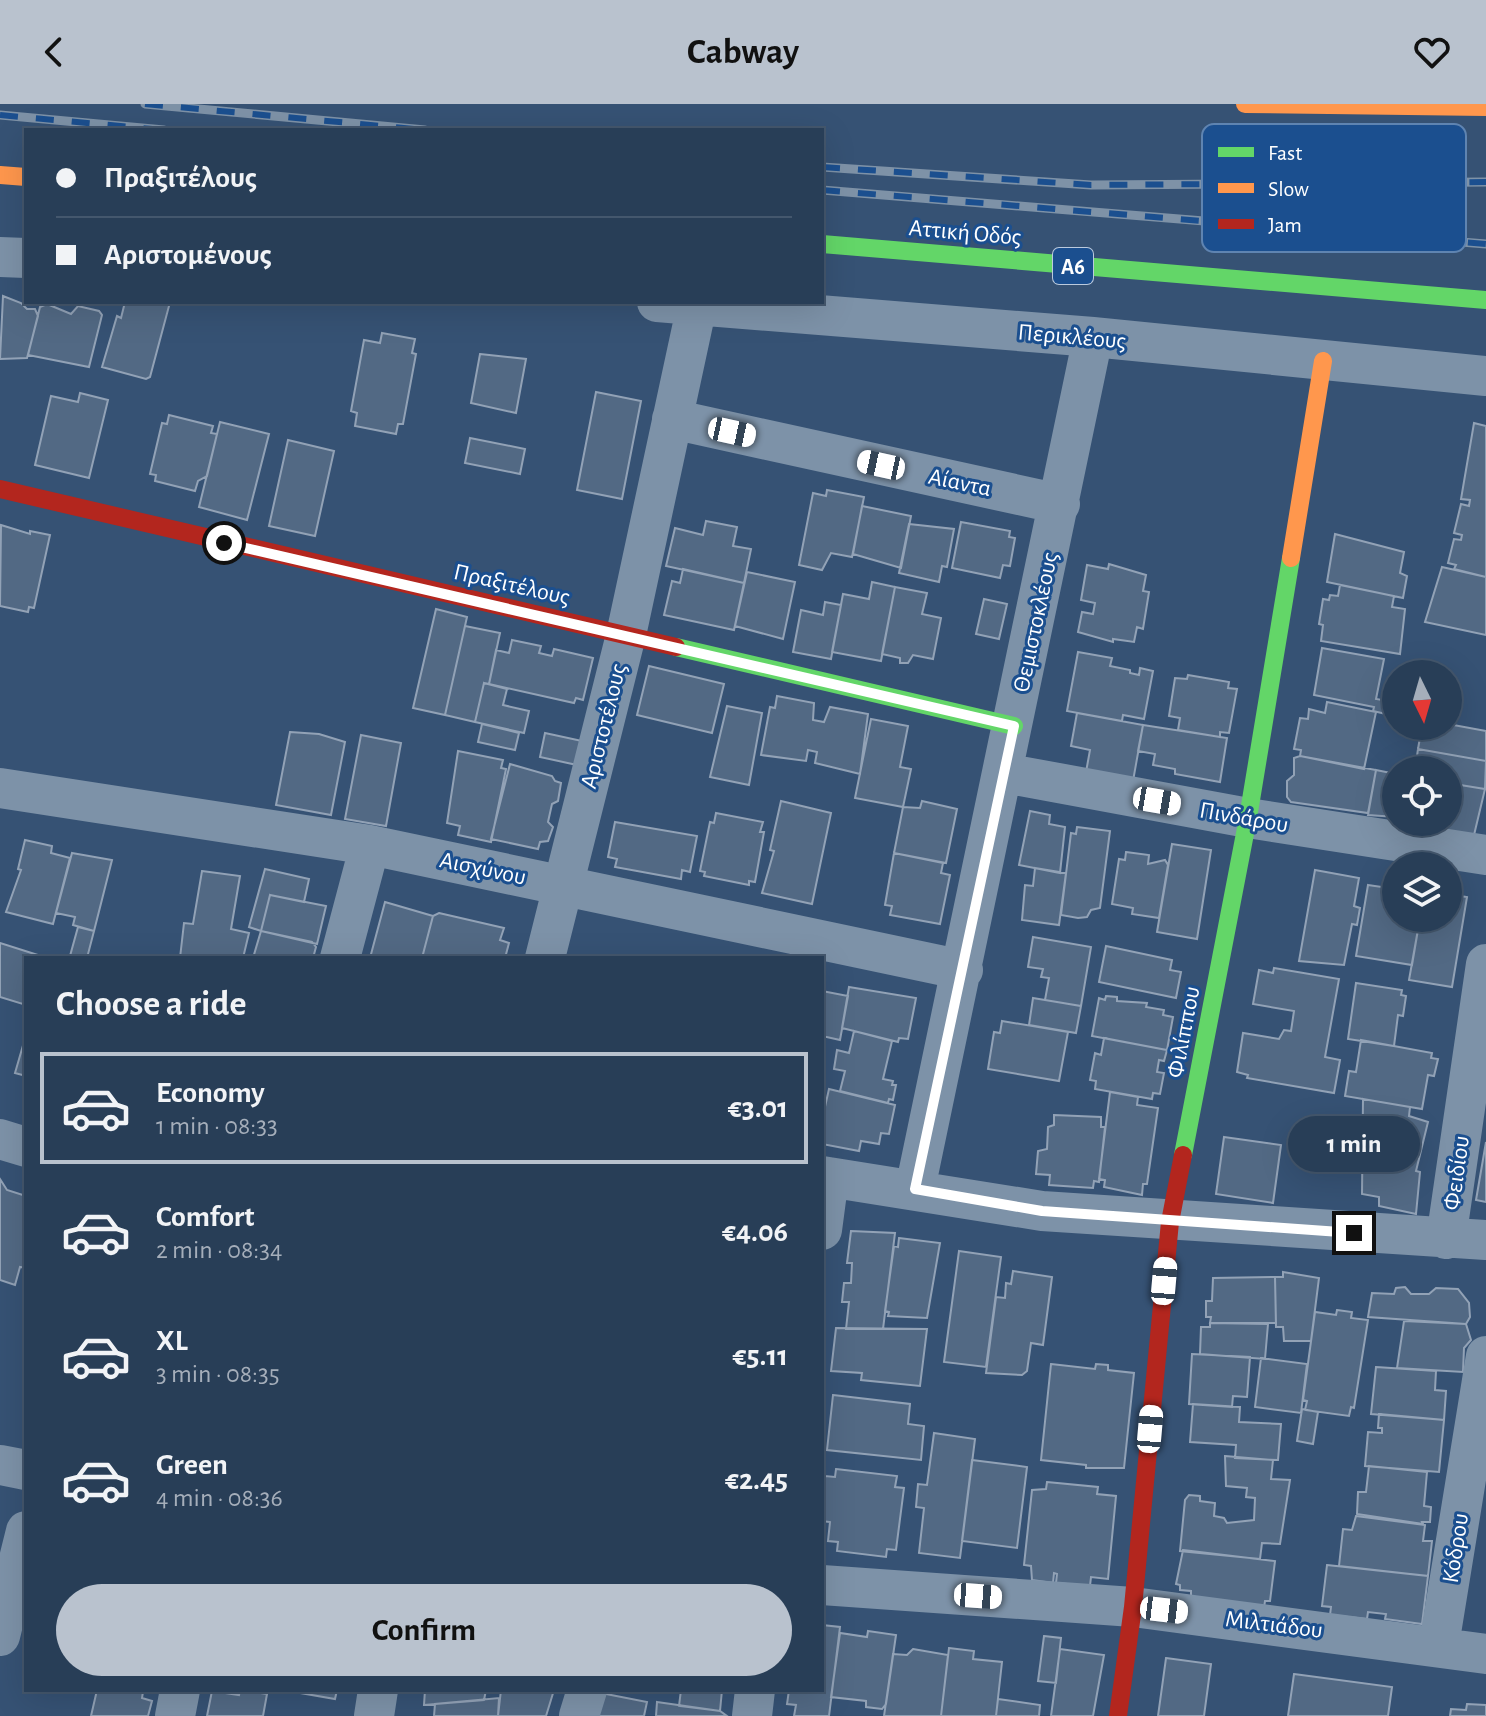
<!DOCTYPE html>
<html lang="en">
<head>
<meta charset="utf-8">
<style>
	body { margin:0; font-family:"Alegreya Sans",sans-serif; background:#344961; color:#f1f3f6; height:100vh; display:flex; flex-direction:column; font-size:30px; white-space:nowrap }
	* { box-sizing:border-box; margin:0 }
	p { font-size:26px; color:#a5aeba }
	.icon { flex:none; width:44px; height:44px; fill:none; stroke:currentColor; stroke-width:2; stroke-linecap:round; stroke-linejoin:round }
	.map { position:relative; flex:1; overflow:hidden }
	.side { position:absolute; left:24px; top:852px; width:800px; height:736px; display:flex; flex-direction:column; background:#283e57; border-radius:0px; box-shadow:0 8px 32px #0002,0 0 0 2px #44576d }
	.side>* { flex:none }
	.hud { position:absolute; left:24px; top:24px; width:800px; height:176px; border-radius:0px; box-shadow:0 8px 32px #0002,0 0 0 2px #44576d; display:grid; align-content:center; height:176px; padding:0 32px; background:#283e57 }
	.needle { width:52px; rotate:175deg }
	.controls { position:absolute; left:1382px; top:556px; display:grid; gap:16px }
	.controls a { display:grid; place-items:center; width:80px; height:80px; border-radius:50%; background:#283e57; box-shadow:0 8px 32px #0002,0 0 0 2px #44576d; font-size:40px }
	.end { position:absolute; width:36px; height:36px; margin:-18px; border:10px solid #fff; background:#111; box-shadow:0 0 0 4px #111 }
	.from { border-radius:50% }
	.bubble { position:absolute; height:56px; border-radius:28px; background:#283e57; box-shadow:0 8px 32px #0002,0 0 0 2px #44576d; font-size:26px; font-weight:600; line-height:56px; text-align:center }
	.car { position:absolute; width:24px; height:48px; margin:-24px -12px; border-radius:10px; box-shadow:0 0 6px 2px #0007; background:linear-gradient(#fff 24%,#345 0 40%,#fff 0 76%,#345 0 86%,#fff 0) }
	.hud b { display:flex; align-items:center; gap:28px; height:76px; font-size:30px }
	.hud b+b { border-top:2px solid #44576d }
	.hud i { width:20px; height:20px; background:#f1f3f6 }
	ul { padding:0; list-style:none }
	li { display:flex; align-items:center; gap:24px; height:112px; margin:0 16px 12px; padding:0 16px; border:4px solid transparent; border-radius:0px }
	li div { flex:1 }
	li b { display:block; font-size:30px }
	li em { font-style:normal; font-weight:600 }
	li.on { border-color:#b9c2ce }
	li>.icon { width:72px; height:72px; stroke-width:1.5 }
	h2 { padding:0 32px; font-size:36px; line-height:96px }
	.primary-button { display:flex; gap:16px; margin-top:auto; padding:16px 32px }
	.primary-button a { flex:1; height:92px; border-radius:48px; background:#b9c2ce; color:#111; font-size:32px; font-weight:600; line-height:92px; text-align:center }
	header { display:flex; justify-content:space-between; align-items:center; height:104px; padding:0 32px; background:#b9c2ce; color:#111; font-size:36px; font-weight:600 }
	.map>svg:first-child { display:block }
</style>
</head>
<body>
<header><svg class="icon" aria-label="back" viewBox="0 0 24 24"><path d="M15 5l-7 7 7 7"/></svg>Cabway<svg class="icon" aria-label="heart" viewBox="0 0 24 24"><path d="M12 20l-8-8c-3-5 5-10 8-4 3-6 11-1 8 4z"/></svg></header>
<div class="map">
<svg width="1486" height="1612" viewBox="0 0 1486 1612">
	<rect width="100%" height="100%" fill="#365274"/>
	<!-- building -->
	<path fill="#526984" stroke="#92a2b6" stroke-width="2" d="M3 192 21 199 27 205H35L38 212 27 254 0 255Z
		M125 198H166L169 202 150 273 146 275 102 263 117 212 121 214Z
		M47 200 71 210 78 202 99 207 102 211 89 263 28 251 40 203Z
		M382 229 415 235 412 249 416 250 403 320H398L396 330 355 322 357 309 351 307 364 236 380 239Z
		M480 250 526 255 516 309 471 299Z
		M596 288 641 297 622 395 577 386Z
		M80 289 108 296 89 374 35 361 51 292 78 298Z
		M169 311 213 322 211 329 217 330 207 372 198 377 195 387 155 377 156 371 150 370 162 319 167 320Z
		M220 318 269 330 247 416 199 403Z
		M1474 319 1486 322V473L1454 465 1456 461 1448 459 1454 435 1461 436 1462 431 1454 429 1461 400 1469 402 1470 396 1461 395Z
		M470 334 525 345 520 370 465 359Z
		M288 336 334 347 315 432 269 422Z
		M827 386 864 393 852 453 831 449 822 466 799 461 813 389 826 392Z
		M862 402 911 412 901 464 853 450Z
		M706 417 737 423 733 442 751 445 744 479 666 462 675 424 703 431Z
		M961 418 1010 427 1009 433 1015 434 1010 462 1003 461 1000 474 952 464Z
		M909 420 954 425 947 463 942 462 939 478 899 469Z
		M1 421 30 430V427L50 431 34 504 29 503 28 508 0 502Z
		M1335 430 1404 448 1400 469 1407 472 1403 494 1327 478Z
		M1109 460 1146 471 1143 487 1149 488 1143 525 1137 523 1134 538 1113 535V538L1078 528 1082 508 1093 510 1095 499 1081 496 1087 461 1108 465Z
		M1442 463 1486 473V531L1425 518Z
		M683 465 744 479 734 526 664 511 672 477 680 479Z
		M747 468 795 478 783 535 735 522Z
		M872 478 895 483 881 557 832 548 843 490 869 495Z
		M1340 481 1394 492 1392 503 1405 505 1400 550 1321 537 1323 521 1319 520 1323 495 1329 496 1330 491 1338 492Z
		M895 483 927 489 922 510 941 514 933 555 913 551 908 559H900V554L882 550Z
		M984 495 1007 500 999 535 976 530Z
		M825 498 841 501 831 555 793 548 801 506 823 511Z
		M436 505 467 513 445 611 413 604Z
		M465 522 500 529 489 580 484 579 475 618 445 611Z
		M512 536 541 542 539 549 552 552 554 545 593 554 583 596 576 594 574 599 489 580 496 546 509 549Z
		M1322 544 1384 555 1376 595 1389 597 1386 610 1373 607 1374 603 1314 591Z
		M1078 548 1112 554 1110 562 1130 566V569L1139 571 1140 564 1153 567 1144 615 1123 611 1122 617 1067 607Z
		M649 562 724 580 712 629 637 611Z
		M1188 571 1229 578 1228 584 1237 585 1229 629 1220 628V633L1178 626 1180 614 1169 612 1175 574 1187 575Z
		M484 579 507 585 503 601 529 607 524 629 475 618Z
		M777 592 814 599 813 616 824 618 830 603 868 610 860 670 815 659 817 648 808 646 806 657 761 651 770 603 775 604Z
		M1327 598 1376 608 1364 665 1300 652 1301 646 1294 645 1300 614 1308 615 1309 605 1325 609Z
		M727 602 762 609 749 681 710 673Z
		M1077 609 1143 621 1133 677 1086 668 1090 646 1071 642Z
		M871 615 908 622 900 663 911 665 903 703 855 694Z
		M482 620 519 629 515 646 478 638Z
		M1448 620 1486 627V657L1418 645 1422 622Z
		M1143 621 1227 634 1220 678 1175 670V665L1153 661 1155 650 1138 647Z
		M290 628 319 630 345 638 331 711 276 701Z
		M545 629 582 637 577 661 540 653Z
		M361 631 401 639 386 722 345 715Z
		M1418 645 1486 657 1485 685 1448 679V666H1415Z
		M458 647 503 656 501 664 506 665 491 738 458 731 460 722 447 719Z
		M1300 652 1376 666 1368 709 1291 698 1287 693V677L1294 671V654Z
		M510 660 552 672 555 677 561 679 558 697 552 700 548 718 553 723 548 737 540 738 538 745 491 735Z
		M1376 666 1396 670V713L1368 711Z
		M1448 679 1485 685 1474 731 1428 723V718H1448Z
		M781 697 831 709 812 800 762 789 774 747 770 746Z
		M922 697 957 705 946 759 894 749 903 703 920 704Z
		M1030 707 1050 711 1049 720 1065 723 1060 769 1019 761Z
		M716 709 763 718 760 728H764L755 778 749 777V781L704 772 705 768 700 767 710 718 714 719Z
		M615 718 697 732 690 768 682 766 681 775 615 763 617 755 608 753Z
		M1077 723 1110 727 1100 804 1091 806 1087 813 1078 814 1061 811 1071 729 1076 730Z
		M25 736 52 742 51 749 70 754 53 820 6 808 21 766 18 765Z
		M1172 740 1211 746 1197 835 1157 828Z
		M1126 748 1149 751 1148 760 1165 756 1168 761 1159 814 1132 810 1133 804 1112 800 1119 755 1125 756Z
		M72 749 112 756 94 827 73 821 75 813 56 809Z
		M894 749 943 759 941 769 950 771 940 820 890 811 892 802 885 801Z
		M1035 764 1066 769 1059 821 1022 816 1025 781 1033 782Z
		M265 765 309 775 304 798 270 791 261 827 249 823Z
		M1315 766 1359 774 1354 802 1360 804 1357 821 1352 820 1344 861 1299 857Z
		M202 767 240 772 231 825 249 829 243 854H180L184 819 193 820Z
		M1368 781 1396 785V814H1420L1412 861 1356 852Z
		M1448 790 1467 793 1452 883 1409 876 1420 814H1448Z
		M270 791 326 802 317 840 261 827Z
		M385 798 433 812 422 854H370Z
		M439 809 504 824 500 836 509 839 505 854H422L433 812Z
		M78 823 94 827 87 854 70 852Z
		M261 827 312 838 316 843 313 854H253Z
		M1033 833 1091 843 1081 902 1045 896 1049 874 1041 873 1043 865 1028 863Z
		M0 839 41 852 26 854V901L0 893Z
		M1106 842 1172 856 1170 866 1181 868 1176 894 1099 878Z
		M1274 864 1339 875 1325 953 1340 956 1334 989 1247 974 1248 971 1237 968 1243 929 1279 935 1284 926 1291 927 1294 907 1253 900 1259 866 1273 869Z
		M1356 879 1402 886 1401 891 1406 892 1403 912 1398 911 1394 942 1348 935Z
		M849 883 916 894 908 935 899 934 898 938 842 924Z
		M822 887 848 892 840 936 822 932Z
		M1106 892 1117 893V897L1147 899 1146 903 1164 906 1163 911 1173 913 1167 946 1092 932 1099 894 1105 896Z
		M1033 894 1081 902 1076 929 1029 921Z
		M1002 917 1068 928 1059 977 988 965 994 928 1000 929Z
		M854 927 892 937 883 975 893 977 892 981H896L893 996 889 995 888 999 840 987 845 967 834 965 837 946 849 949Z
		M26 931V972L15 969Z
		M1104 934 1167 946 1164 957 1159 956 1157 968 1164 969 1160 990 1153 989 1152 995 1095 985 1096 977 1090 976 1095 949 1101 951Z
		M1361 936 1432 949 1431 954 1438 955 1434 972 1428 971 1422 1005 1345 992 1349 967 1356 968Z
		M829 985 895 1001 889 1030 881 1029 879 1040 861 1037 859 1047 822 1040V1016Z
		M1110 988 1138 993 1137 1001 1158 1004 1147 1080H1143L1142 1091 1104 1083 1105 1076 1099 1075Z
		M1363 995 1410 1003 1409 1012 1428 1018 1416 1067 1420 1068 1416 1110 1379 1102V1093L1362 1090Z
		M1054 1011 1101 1013V1023H1105L1099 1078 1094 1077 1093 1084 1049 1081 1050 1071 1036 1070 1038 1047 1047 1045 1048 1023 1054 1021Z
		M1224 1033 1281 1041 1273 1099 1216 1090Z
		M1486 1038V1098L1476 1096Z
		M0 1075 7 1086 26 1092V1164L20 1163 15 1181 0 1176Z
		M851 1127 895 1129 883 1225H846L849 1198H842L844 1179H851L852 1159H847Z
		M899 1134 940 1139 927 1214 888 1212 889 1208 885 1207 894 1142 898 1143Z
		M959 1147 1001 1153 986 1263 944 1258Z
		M1013 1167 1052 1173 1043 1241 1031 1239 1027 1267 1022 1271 986 1269 996 1193 1005 1194 1006 1179 1011 1180Z
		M1283 1168 1319 1174 1311 1237H1284L1283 1223H1276L1275 1173H1283Z
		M1275 1173 1276 1219H1210L1211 1213H1206V1197H1212L1213 1174Z
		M1405 1183 1411 1190H1429L1436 1184 1458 1185 1469 1199 1470 1213 1466 1220 1368 1213 1372 1189 1394 1190 1396 1184Z
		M1337 1206 1352 1208 1351 1214 1368 1216 1354 1304 1351 1303 1349 1312 1305 1306 1307 1297 1303 1296 1315 1208 1336 1211Z
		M1404 1217 1466 1220 1471 1236 1464 1244 1463 1268 1397 1264Z
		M1210 1219 1268 1220 1265 1255 1200 1250 1201 1223H1210Z
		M836 1224 927 1225 920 1282 861 1276 862 1269 831 1267Z
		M1192 1250 1250 1253 1247 1293 1233 1292 1232 1303 1189 1300Z
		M1261 1254 1307 1260 1301 1309 1255 1303Z
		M1051 1260 1095 1265 1096 1260 1108 1261V1266L1134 1269 1124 1364H1086V1361L1041 1356Z
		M1376 1263 1436 1267 1435 1286 1446 1287 1444 1316 1371 1310Z
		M833 1291 910 1300 908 1320 924 1322 921 1356 827 1346Z
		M1193 1300 1240 1303 1239 1318 1281 1320 1278 1356 1235 1354 1236 1341 1190 1338Z
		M1302 1305 1318 1308 1313 1340 1297 1337Z
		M1379 1310 1444 1316 1439 1368 1365 1362 1368 1328 1382 1329V1324H1378Z
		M934 1329 975 1335 960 1454 919 1449 924 1404 916 1403 918 1380 927 1381Z
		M1225 1352 1273 1356 1271 1375 1290 1376 1280 1440 1262 1439 1260 1455 1180 1447 1185 1396 1189 1391 1200 1392V1397L1215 1399 1214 1412 1224 1414 1227 1419 1254 1416 1255 1394 1246 1393 1247 1384 1226 1382Z
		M972 1356 1027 1363 1017 1444 962 1437Z
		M1369 1362 1427 1368 1424 1402 1431 1403 1430 1418H1422L1423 1420 1357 1410 1358 1388H1366Z
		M836 1365 897 1372 895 1383 904 1384 896 1446 887 1445 886 1453 837 1447 838 1438 828 1437 830 1418 822 1417V1393L825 1372 835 1373Z
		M1047 1378 1098 1383 1097 1390 1116 1392 1108 1475 1091 1473 1090 1482 1056 1479 1057 1470 1054 1469 1053 1479 1032 1476 1031 1462 1024 1461 1032 1386 1046 1385Z
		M1356 1412 1425 1421 1423 1437H1432L1428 1472 1339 1462 1343 1425 1352 1426Z
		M1183 1446 1275 1457 1270 1497H1265L1264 1504 1191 1493V1487L1180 1486V1481L1176 1480Z
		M1327 1461 1428 1472 1422 1520 1385 1515 1386 1510 1368 1508 1367 1515 1330 1511 1331 1503 1322 1502Z
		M822 1521 840 1523 829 1612H794L796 1601 787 1600 789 1586H822Z
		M868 1527 896 1531 886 1600 882 1605 866 1603V1597L831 1593 840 1529 867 1533Z
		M1044 1532 1061 1534 1056 1579 1038 1577Z
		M949 1544 974 1547 973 1555 1002 1558 996 1612H941Z
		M913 1545 948 1551 941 1612H884L893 1550 907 1551Z
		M1060 1545 1104 1551 1093 1612H1051Z
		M1166 1554 1211 1560 1204 1612H1158Z
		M1294 1570 1392 1583 1388 1612H1288Z
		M97 1586 143 1588 142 1594 152 1597 148 1612H91Z
		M240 1586 267 1590 263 1612H207L212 1587 239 1591Z
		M283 1586H337L335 1595Z
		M425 1586H486L484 1596 424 1601Z
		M501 1586H554L546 1612H498Z
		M681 1586H722L720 1607 679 1602Z
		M601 1589 647 1598 644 1612H596Z
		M499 1594 498 1612H434L435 1600Z
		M998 1595 1040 1601 1039 1612H996Z
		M657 1598 720 1607 727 1612H656Z
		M1467 1600 1486 1601V1612H1450L1451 1605 1466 1606Z"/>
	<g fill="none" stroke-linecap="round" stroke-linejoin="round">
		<!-- street -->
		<path stroke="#7d92a8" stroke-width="40" d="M0 153 26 154
			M657 198 1093 233 1486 272
			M672 315 1060 400
			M1004 669 1248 714 1486 751
			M0 684 370 741 963 866
			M340 854 370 741
			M545 854 626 531 697 201
			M0 1035 26 1043
			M822 1072 1042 1107 1486 1136
			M915 1085 1093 233
			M822 1126 829 1073
			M1446 1135 1486 860
			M0 1361 26 1366
			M822 1481 1133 1503 1486 1550
			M0 1532 26 1427
			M1439 1541 1486 1252
			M175 1612 180 1586
			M374 1612 378 1586
			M579 1612 587 1586
			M752 1612 755 1586"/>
		<!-- fast -->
		<path stroke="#63d668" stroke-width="18" d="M822 140 1486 196
			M676 543 1014 622
			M1183 1051 1248 714 1291 454"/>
		<!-- slow -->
		<path stroke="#ff974d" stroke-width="18" d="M1245 0 1486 3
			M0 71 26 73
			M1291 454 1323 257"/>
		<!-- jam -->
		<path stroke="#b3261e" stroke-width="18" d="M0 385 676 543
			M1118 1612 1133 1503 1170 1118 1183 1051"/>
		<!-- rail casing -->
		<g stroke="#7e92a7" stroke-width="9">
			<path id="rail" d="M145 0 425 26
				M0 11 164 26
				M822 63 1091 81 1486 78
				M822 86 1486 140"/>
		</g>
		<!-- rail -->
		<use href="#rail" stroke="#1b4f8f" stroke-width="6" stroke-dasharray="18" stroke-linecap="butt"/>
	</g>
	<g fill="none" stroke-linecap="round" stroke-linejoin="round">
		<!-- route -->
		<path stroke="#fff" stroke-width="10" d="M224 439 1014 622 915 1085 1042 1107 1354 1129"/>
	</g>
	<g text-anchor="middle" stroke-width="6" stroke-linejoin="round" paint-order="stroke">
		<!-- shield labels -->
		<rect fill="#1b4f8f" stroke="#bbcadd" stroke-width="2" x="1053" y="144" width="40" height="36" rx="6"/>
		<g font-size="22" font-weight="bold" fill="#fff">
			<text x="1073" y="170">Α6</text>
		</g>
		<!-- street labels -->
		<g font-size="24" fill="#fff" stroke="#1b4f8f">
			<text transform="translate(965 128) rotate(5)" y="8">Αττική Οδός</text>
			<text transform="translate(1072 232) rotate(5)" y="8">Περικλέους</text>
			<text transform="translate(960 378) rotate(12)" y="8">Αίαντα</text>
			<text transform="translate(512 480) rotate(13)" y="8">Πραξιτέλους</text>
			<text transform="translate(1035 518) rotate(-78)" y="8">Θεμιστοκλέους</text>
			<text transform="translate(603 622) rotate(-76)" y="8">Αριστοτέλους</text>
			<text transform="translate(1244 713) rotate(10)" y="8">Πινδάρου</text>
			<text transform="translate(483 764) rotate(12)" y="8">Αισχύνου</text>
			<text transform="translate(1183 928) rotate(-79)" y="8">Φιλίππου</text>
			<text transform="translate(1456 1069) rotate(-82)" y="8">Φειδίου</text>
			<text transform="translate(1455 1444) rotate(-81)" y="8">Κόδρου</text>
			<text transform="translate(1274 1520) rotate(7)" y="8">Μιλτιάδου</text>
		</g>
	</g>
	<!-- legend -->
	<rect x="1202" y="20" width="264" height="128" rx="12" fill="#1b4f8f" stroke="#5f84b1" stroke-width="2"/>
	<rect x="1218" y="43" width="36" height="10" fill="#63d668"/>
	<rect x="1218" y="79" width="36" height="10" fill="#ff974d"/>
	<rect x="1218" y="115" width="36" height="10" fill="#b3261e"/>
	<g font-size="22" fill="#fff">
		<text x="1268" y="56">Fast</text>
		<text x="1268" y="92">Slow</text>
		<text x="1268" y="128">Jam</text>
	</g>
</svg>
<div class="controls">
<a><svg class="needle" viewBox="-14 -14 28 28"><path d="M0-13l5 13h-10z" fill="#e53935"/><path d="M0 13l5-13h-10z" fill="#a5aeba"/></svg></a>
<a><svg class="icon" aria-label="locate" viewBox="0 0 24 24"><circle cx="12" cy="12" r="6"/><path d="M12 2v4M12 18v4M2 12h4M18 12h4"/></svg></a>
<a><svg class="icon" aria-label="layers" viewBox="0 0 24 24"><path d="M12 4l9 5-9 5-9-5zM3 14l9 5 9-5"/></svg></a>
</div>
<i class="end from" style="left:224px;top:439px"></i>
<i class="end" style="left:1354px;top:1129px"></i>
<div class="bubble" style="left:1288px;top:1012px;width:132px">1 min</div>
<i class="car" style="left:732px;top:328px;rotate:102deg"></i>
<i class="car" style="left:881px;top:361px;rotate:282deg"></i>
<i class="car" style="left:1157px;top:697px;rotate:100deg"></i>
<i class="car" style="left:1164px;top:1177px;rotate:5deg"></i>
<i class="car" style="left:1150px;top:1325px;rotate:5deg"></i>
<i class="car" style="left:978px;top:1492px;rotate:94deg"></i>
<i class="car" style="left:1164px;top:1506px;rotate:97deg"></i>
<div class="hud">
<b><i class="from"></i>Πραξιτέλους</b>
<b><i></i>Αριστομένους</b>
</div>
<section class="side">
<h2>Choose a ride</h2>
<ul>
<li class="on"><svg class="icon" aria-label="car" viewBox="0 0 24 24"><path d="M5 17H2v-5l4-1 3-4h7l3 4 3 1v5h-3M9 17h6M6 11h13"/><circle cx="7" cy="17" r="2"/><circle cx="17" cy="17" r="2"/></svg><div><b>Economy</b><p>1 min · 08:33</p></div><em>€3.01</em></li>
<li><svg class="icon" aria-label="car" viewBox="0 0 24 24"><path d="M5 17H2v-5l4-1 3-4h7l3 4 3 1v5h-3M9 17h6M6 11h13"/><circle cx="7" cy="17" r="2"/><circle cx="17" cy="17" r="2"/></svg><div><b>Comfort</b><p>2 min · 08:34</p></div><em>€4.06</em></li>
<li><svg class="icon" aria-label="car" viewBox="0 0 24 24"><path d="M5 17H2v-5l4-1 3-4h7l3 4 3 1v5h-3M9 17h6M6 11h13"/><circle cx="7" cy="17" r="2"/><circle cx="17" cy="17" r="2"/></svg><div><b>XL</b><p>3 min · 08:35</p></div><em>€5.11</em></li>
<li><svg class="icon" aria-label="car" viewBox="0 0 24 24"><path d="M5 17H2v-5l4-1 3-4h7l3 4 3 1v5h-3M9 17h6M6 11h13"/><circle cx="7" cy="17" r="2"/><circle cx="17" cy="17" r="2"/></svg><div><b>Green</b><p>4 min · 08:36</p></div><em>€2.45</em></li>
</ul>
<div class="primary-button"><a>Confirm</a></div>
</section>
</div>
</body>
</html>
